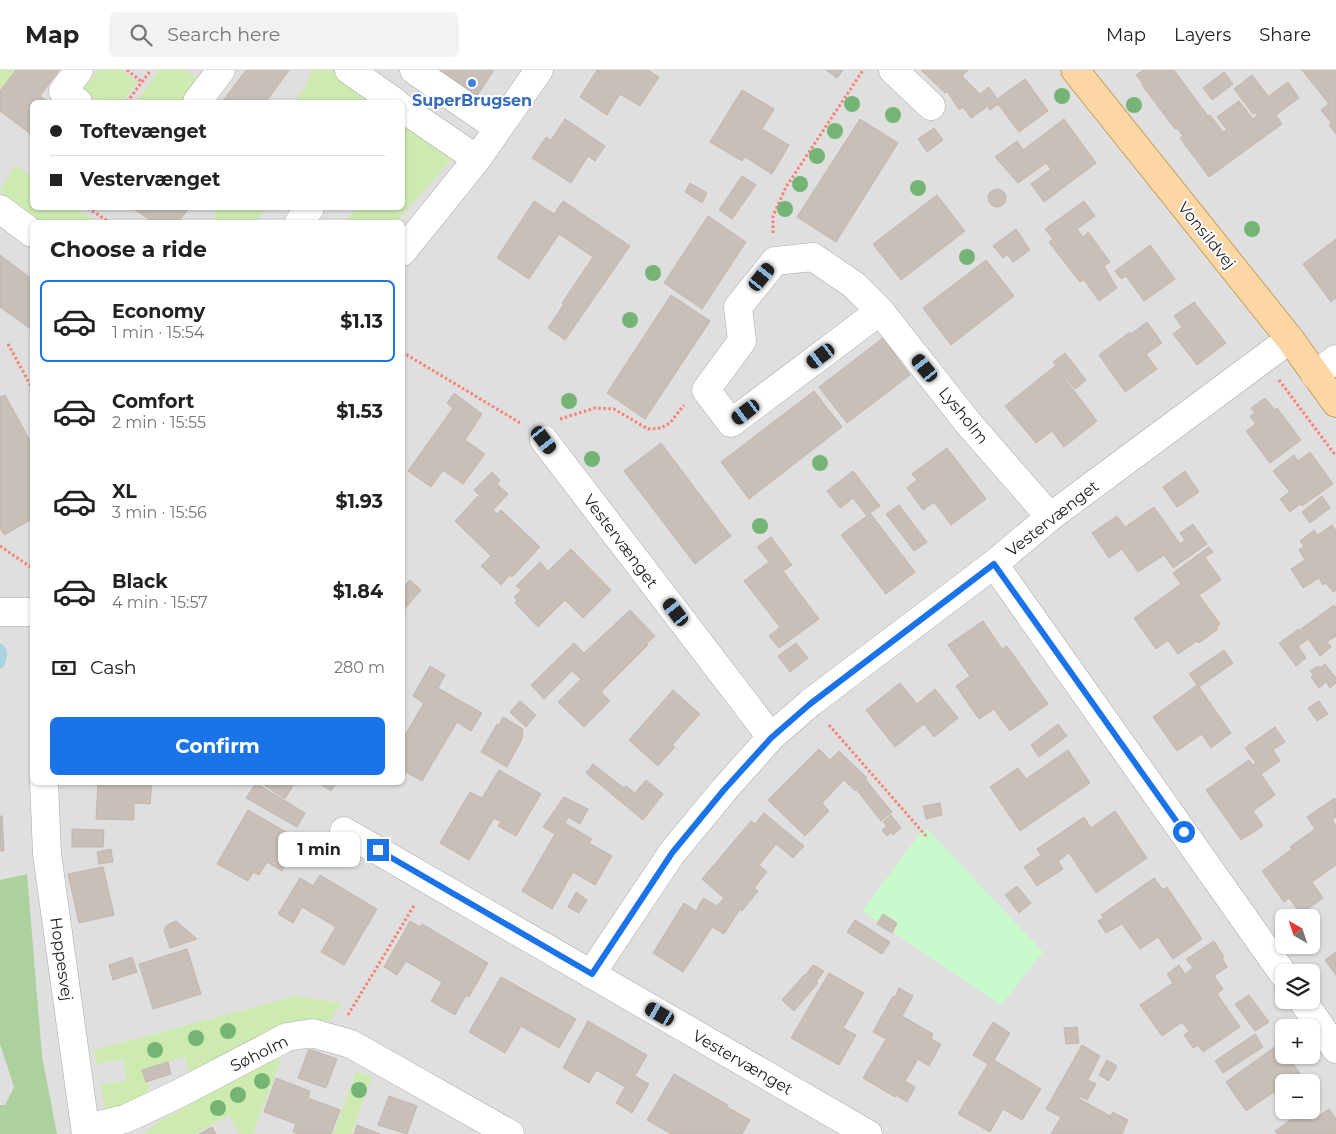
<!DOCTYPE html>
<html lang="en">
<head>
<meta charset="utf-8">
<style>
	body { margin:0; font-family:Montserrat,sans-serif; background:#f2f2f2; color:#222; height:100vh; display:flex; flex-direction:column; font-size:19px; white-space:nowrap }
	* { box-sizing:border-box; margin:0 }
	p { font-size:16px; color:#767676 }
	.icon { flex:none; width:28px; height:28px; fill:none; stroke:currentColor; stroke-width:2; stroke-linecap:round; stroke-linejoin:round }
	.map { position:relative; flex:1; overflow:hidden }
	.details { position:absolute; left:30px; top:150px; width:375px; height:565px; display:flex; flex-direction:column; background:#fff; border-radius:8px; box-shadow:0 1px 4px #0004 }
	.details>* { flex:none }
	.hud { position:absolute; left:30px; top:30px; width:375px; height:110px; border-radius:8px; box-shadow:0 1px 4px #0004; display:grid; align-content:center; height:110px; padding:0 20px; background:#fff }
	.needle { width:32px; rotate:321deg }
	.controls { position:absolute; left:1275px; top:839px; display:grid; gap:10px }
	.controls a { display:grid; place-items:center; width:45px; height:45px; border-radius:8px; background:#fff; box-shadow:0 1px 4px #0004; font-size:25px }
	.end { position:absolute; width:22px; height:22px; margin:-11px; border:6px solid #1a73e8; background:#fff; box-shadow:0 0 0 2px #fff }
	.from { border-radius:50% }
	.bubble { position:absolute; height:35px; border-radius:8px; background:#fff; box-shadow:0 1px 4px #0004; font-size:16px; font-weight:700; line-height:35px; text-align:center }
	.car { position:absolute; width:15px; height:30px; margin:-15px -8px; border-radius:6px; box-shadow:0 0 4px 1px #0007; background:linear-gradient(#222 24%,#8ab4d8 0 40%,#222 0 76%,#8ab4d8 0 86%,#222 0) }
	.hud b { display:flex; align-items:center; gap:18px; height:48px; font-size:19px }
	.hud b+b { border-top:1px solid #e0e0e0 }
	.hud i { width:12px; height:12px; background:#222 }
	ul { padding:0; list-style:none }
	li { display:flex; align-items:center; gap:15px; height:82px; margin:0 10px 8px; padding:0 10px; border:2px solid transparent; border-radius:8px }
	li div { flex:1 }
	li b { display:block; font-size:19px }
	li em { font-style:normal; font-weight:700 }
	li.current { border-color:#1a73e8 }
	li>.icon { width:45px; height:45px; stroke-width:1.5 }
	h2 { padding:0 20px; font-size:22px; line-height:60px }
	.pay { display:flex; align-items:center; gap:12px; height:55px; padding:0 20px; font-size:19px }
	.pay p { margin-inline-start:auto }
	.primary-button { display:flex; gap:10px; margin-top:auto; padding:10px 20px }
	.primary-button a { flex:1; height:58px; border-radius:8px; background:#1a73e8; color:#fff; font-size:20px; font-weight:700; line-height:58px; text-align:center }
	header { display:flex; align-items:center; gap:30px; box-sizing:border-box; height:70px; padding:0 25px; background:#fff; border-bottom:1px solid #e0e0e0 }
	header strong { font-size:24px }
	nav { display:flex; gap:28px; margin-inline-start:auto; font-size:18px }
	.search { width:350px; height:45px; background:#f2f2f2; display:flex; align-items:center; gap:12px; box-sizing:border-box; padding:0 18px; border-radius:8px; color:#767676; font-size:19px }
	.map>svg:first-child { display:block }
</style>
</head>
<body>
<header>
<strong>Map</strong>
<div class="search"><svg class="icon" aria-label="search" viewBox="0 0 24 24"><circle cx="10" cy="10" r="6"/><path d="M15 15l6 6"/></svg>Search here</div>
<nav><a>Map</a><a>Layers</a><a>Share</a></nav>
</header>
<div class="map">
<svg width="1336" height="1064" viewBox="0 0 1336 1064">
	<rect width="100%" height="100%" fill="#f2efe9"/>
	<!-- residential -->
	<path fill="#e0dfdf" fill-rule="evenodd" d="M0 0H1336V1064H0ZM32 32H402V138H32ZM32 152H402V712H32ZM1284 848H1311V875H1284ZM1284 902H1311V930H1284ZM1284 958H1311V985H1284ZM1284 1012H1311V1040H1284Z"/>
	<!-- grass -->
	<path fill="#cdebb0" d="M0 0H15L0 20Z
		M98 0H122L138 12 122 32H101L83 19Z
		M159 0H186L199 11 183 32H136Z
		M311 0H336L382 32H294L307 14Z
		M403 46 456 84 396 152H345L356 138H402Z
		M15 95 32 107V138H76L97 152H41L0 121Z
		M223 138H266L255 152H217L213 143Z
		M295 926 343 933 328 951C309 950 294 950 275 957L190 1007 185 986 143 1000 149 1016 146 1024 114 1040 105 1037 100 1014 126 1011 124 989 96 994 94 980Z
		M274 987 281 990 253 1062 258 1064H240L230 1045 194 1064H146V1062L155 1054Z
		M356 1001 372 1007 351 1064H333Z"/>
	<!-- forest -->
	<path fill="#add19e" d="M27 804 42 986 57 1064H0V1035H5L14 1017 0 974V810Z"/>
	<!-- park -->
	<path fill="#c8facc" d="M927 759 1043 882 1001 935 862 841 921 762Z"/>
	<!-- parking -->
	<path fill="#e2e2e2" d="M266 138H356L345 152H255Z"/>
	<g fill="none" stroke-linecap="round" stroke-linejoin="round">
		<!-- stream -->
		<path stroke="#aad3df" stroke-width="9" d="M0 578 3 584 0 594"/>
	</g>
	<!-- building -->
	<path fill="#c7bfb8" stroke="#c4b6ab" d="M16 0H59L40 26 48 32H32V65L0 41V21Z
		M246 0H289L266 32H222Z
		M438 0H494L477 26Z
		M597 0H648L659 7 640 36 620 24 607 45 580 27Z
		M826 0H843L837 8Z
		M921 0H968L962 6 980 24 989 17 997 29 1025 9 1048 41 1019 62 998 34 990 40 988 36 971 48 963 37 959 40 947 21 945 23Z
		M1143 0H1174L1208 46 1210 45 1223 62 1227 60 1217 47 1239 31 1253 49 1258 45 1256 43 1253 44 1234 19 1252 5 1274 34 1275 33 1269 26 1288 12 1299 28 1276 45 1282 54 1209 107 1180 68 1183 66 1177 58 1175 59 1142 15 1143 14 1136 5Z
		M1302 0H1336V64L1329 55 1332 54 1321 40 1329 34Z
		M1224 2 1233 14 1212 30 1203 18Z
		M742 20 774 39 762 59 789 75 772 104 745 87 742 91 710 72Z
		M565 49 605 76 595 91 588 86 571 113 532 88 546 67 551 70Z
		M860 49 898 73 836 172 797 147Z
		M1064 49 1096 93 1044 132 1031 114 1051 99 1046 93 1018 113 995 87 1017 71 1023 80Z
		M934 58 943 70 927 82 918 69Z
		M742 106 756 115 732 149 719 140Z
		M690 113 707 123 702 133 685 122Z
		M988 128a9 9 0 1 1 18 0a9 9 0 1 1-18 0Z
		M937 125 965 161 901 210 873 174Z
		M534 131 554 144 563 131 630 176 565 270 548 258 564 234 562 233 593 187 559 164 529 209 497 188Z
		M1084 131 1095 146 1077 159 1083 167 1088 162 1110 192 1104 196 1117 218 1099 231 1084 210 1080 212 1058 184 1049 172 1053 169 1045 159Z
		M132 138H189L178 152H153Z
		M708 146 746 172 702 239 664 213Z
		M1016 159 1030 180 1013 192 1007 184 1003 188 993 176Z
		M1336 169V228L1331 232 1303 194Z
		M1150 175 1175 209 1144 231 1126 206 1121 209 1115 201Z
		M0 185 32 209V260L0 237Z
		M986 190 1014 226 951 275 923 238Z
		M671 225 710 251 645 349 607 323Z
		M1194 232 1226 273 1197 295 1173 264 1182 257 1174 246Z
		M1147 252 1162 273 1146 284 1157 299 1125 322 1099 285 1130 262 1131 264Z
		M883 268 910 305 847 353 819 317Z
		M1065 283 1086 310 1075 319 1053 292Z
		M1055 296 1097 351 1064 377 1052 361 1036 373 1005 336Z
		M814 321 842 357 749 429 721 392Z
		M454 323 482 344 465 370 485 384 463 414 443 400 431 417 408 401 453 338 447 333Z
		M5 325 32 374V449L4 465 0 458V327Z
		M1265 328 1275 340 1277 338 1301 370 1270 393 1246 361 1256 354 1250 346 1255 343 1251 338Z
		M661 373 731 466 695 494 624 401Z
		M947 378 986 429 951 455 934 432 923 440 907 418 917 410 912 404Z
		M1310 382 1333 414 1302 436 1300 434 1290 442 1280 429 1290 422 1273 401 1294 385 1298 391Z
		M853 401 880 436 870 443 915 502 886 524 841 465 867 446 853 428 840 438 827 421Z
		M1185 401 1199 422 1177 437 1163 417Z
		M492 402 500 410 497 414 508 424 493 440 497 444 501 440 540 477 512 507 510 505 501 515 481 496 491 486 455 451 478 426 481 429 482 428 474 420Z
		M1322 426 1330 438 1310 453 1302 442Z
		M899 435 927 472 914 481 886 444Z
		M1154 437 1180 474 1185 470 1180 463 1193 454 1207 474 1173 498 1164 485 1138 502 1122 479 1109 488 1092 463 1117 446 1125 457Z
		M1332 455 1336 461V520L1333 522 1326 513 1323 515 1319 508 1303 518 1291 499 1305 490 1299 480 1304 476 1300 471 1314 460 1318 465Z
		M771 467 792 495 783 501 819 549 779 578 769 566 780 557 744 511 769 492 757 477Z
		M1209 477 1213 482 1205 487 1221 510 1199 525 1220 554 1216 557 1218 559 1199 573 1197 571 1178 584 1168 570 1156 579 1134 548 1181 514 1173 503Z
		M571 479 611 520 583 548 565 530 538 557 515 533 517 530 514 527 521 520 516 516 540 492 548 501Z
		M410 510 421 520 402 542V518Z
		M1334 535 1336 538V566L1327 572 1331 577 1320 586 1301 559Z
		M630 540 655 566 646 574 648 575 601 622 610 631 584 657 558 632 581 609 572 601 544 629 531 615 574 573 584 583Z
		M983 551 1002 579 1007 576 1048 634 1010 661 994 639 979 649 956 616 970 606 948 575Z
		M1299 559 1307 570 1298 576 1306 588 1296 596 1279 573Z
		M796 573 808 588 790 602 778 586Z
		M1224 580 1233 593 1199 617 1231 663 1211 678 1202 664 1177 681 1153 647 1197 615 1189 604Z
		M1325 594 1336 608V613L1330 618 1326 612 1319 618 1311 607 1313 605 1310 601 1318 596 1320 598Z
		M430 596 445 605 438 618 482 643 471 661 457 652 422 711 402 700V670L424 633 413 626Z
		M900 613 917 634 935 619 958 648 934 667 924 654 895 677 866 640Z
		M673 620 700 644 672 675 675 677 658 696 629 670Z
		M520 631 536 645 526 657 510 642Z
		M1319 631 1328 644 1317 651 1308 638Z
		M503 647 523 659 522 669 507 697 481 682 497 654 499 655Z
		M1058 654 1067 666 1039 687 1031 675Z
		M1275 657 1285 672 1273 680 1280 691 1261 704 1275 725 1253 741 1263 756 1241 770 1206 720 1249 690 1253 695 1256 693 1245 678Z
		M819 679 830 690 839 681 867 708 865 709 892 742 881 751 856 719 855 721 844 710 822 733 829 741 805 766 768 730Z
		M1068 680 1090 713 1020 761 990 717 1018 698 1026 709Z
		M593 694 624 718 626 716 635 723 646 710 663 724 643 750 586 703Z
		M499 700 541 724 516 766 498 756 501 752 494 748 469 790 440 773 470 722 482 728Z
		M98 712H152L150 734 134 733V750L96 749Z
		M260 712H295L285 729Z
		M317 712H337L331 721Z
		M256 713 305 743 297 757 246 728Z
		M564 727 588 739 580 754 568 747 565 753 592 769 589 773 612 786 595 815 573 802 552 839 522 821 555 764 543 757Z
		M1335 728 1336 747 1332 750 1336 756V795L1312 812 1323 828 1301 844 1289 828 1284 832 1262 801 1292 779 1290 777 1315 759 1307 747Z
		M940 733 942 745 926 749 923 736Z
		M248 740 300 770 282 801 267 792 259 805 253 802 248 811 217 794Z
		M1115 741 1147 788 1096 823 1069 783 1058 791 1063 799 1037 816 1024 797 1041 785 1037 779 1084 747 1091 758Z
		M764 743 804 776 793 788 776 774 759 795 767 802 754 818 758 821 742 841 740 839 724 864 712 857 683 902 653 883 684 833 696 841 703 828 717 836 724 828 702 809 751 751 755 754Z
		M891 745 901 758 893 765 892 762 887 766 882 760 887 756 883 752Z
		M0 746H2L4 781H0Z
		M72 759 104 760 103 777H72Z
		M111 779 113 792 99 794 97 782Z
		M103 797 114 845 79 853 68 804Z
		M320 805 377 839 344 895 321 882 336 857 302 837 293 853 278 844 300 808 313 816Z
		M1154 808 1163 820 1167 817 1202 869 1173 889 1158 867 1140 879 1122 854 1106 863 1098 851 1103 848 1101 845Z
		M1017 816 1031 833 1019 843 1005 825Z
		M576 822 587 830 579 843 568 837Z
		M883 844 897 853 892 863 877 854Z
		M855 850 890 872 882 884 847 862Z
		M176 851 197 869 170 878 164 860 167 855Z
		M410 851 420 857 422 854 488 893 469 927 466 925 455 945 431 931 442 912 406 891 397 905 384 897Z
		M1214 871 1224 887 1222 888 1227 897 1214 906 1223 919 1217 924 1240 957 1203 982 1198 975 1193 978 1184 965 1189 961 1182 952 1162 966 1140 935 1173 913 1167 904 1179 895 1185 904 1193 898 1186 889Z
		M187 879 201 924 153 939 139 894Z
		M1336 882V905L1325 890Z
		M132 887 137 902 113 910 109 895Z
		M813 895 824 901 816 912 818 913 794 941 782 930 804 905 805 906Z
		M829 903 864 923 843 958 856 965 839 995 791 968Z
		M501 907 576 949 559 978 521 956 505 983 469 962Z
		M899 918 913 926 902 946 933 964 931 969 941 974 929 996 918 989 905 1011 915 1017 907 1032 896 1025 895 1027 863 1008 886 969 873 962 893 926 895 927Z
		M1249 925 1269 952 1255 961 1235 934Z
		M588 951 647 985 635 1006 649 1014 632 1043 616 1033 625 1017 596 1000 589 1013 563 998Z
		M993 952 1010 963 994 990 1041 1019 1022 1050 1003 1039 990 1062 958 1044 988 994 973 985Z
		M1077 957 1079 973 1066 974 1064 958Z
		M1255 964 1263 977 1223 1003 1215 991Z
		M1279 974 1284 981V985H1287L1306 1012H1284V1037L1274 1022 1246 1041 1226 1012Z
		M1082 975 1100 986 1088 1010 1096 1014 1087 1030 1079 1026 1078 1028 1110 1046 1113 1042 1128 1050 1122 1064H1051L1061 1047 1046 1039Z
		M309 979 337 989 326 1018 298 1008Z
		M1107 990 1117 996 1109 1011 1099 1005Z
		M168 992 171 1004 146 1012 142 1000Z
		M674 1004 728 1035 727 1037 750 1050 742 1064H671L647 1050Z
		M276 1008 310 1021 308 1028 340 1040 331 1064H298L293 1062 296 1054 264 1042Z
		M389 1026 417 1036 407 1064 378 1055Z
		M1329 1039 1336 1049V1064H1277L1275 1061 1304 1040 1312 1051Z
		M357 1055 380 1064H354Z
		M212 1057 216 1064H199Z"/>
	<g fill="none" stroke-linecap="round" stroke-linejoin="round">
		<!-- minor casing -->
		<g stroke="#a9a9a9" stroke-width="29">
			<path id="minor" d="M349 0 395 32
				M414 0 498 58
				M893 0 931 36
				M78 32 63 21 79 0
				M197 32 221 0
				M402 38 477 89
				M0 139 32 163
				M299 152 310 138
				M402 182 477 89 539 0
				M880 241 731 353 706 320 742 271 738 237 775 191 813 187 854 215 880 241 969 354 1050 447
				M1315 305 1336 289
				M544 370 771 667
				M994 494 1284 905
				M0 542H32
				M44 712 47 784 86 1064
				M344 761 868 1064
				M591 904 672 783 723 721 771 667 810 633 994 494 1050 447 1290 269
				M1302 930 1336 979
				M86 1058 125 1049 178 1024 287 967 312 963 351 974 510 1064"/>
		</g>
		<!-- major casing -->
		<g stroke="#a06b00" stroke-width="29">
			<path id="major" d="M1075 0 1290 269 1336 333"/>
		</g>
		<!-- path -->
		<path stroke="#fa8072" stroke-width="3" stroke-dasharray="2.5 2.5" stroke-linecap="butt" d="M127 0 142 12
			M127 32 151 0
			M88 138 109 152
			M773 163V146L786 117 863 0
			M8 274 32 318
			M402 282 522 354
			M1279 310 1336 386
			M560 349 595 338 614 339 648 359 661 358 670 353 684 335
			M0 476 32 498
			M829 655 926 766
			M348 945 415 834"/>
		<!-- minor -->
		<use href="#minor" stroke="#fff" stroke-width="28"/>
		<!-- major -->
		<use href="#major" stroke="#fcd6a4" stroke-width="28"/>
	</g>
	<!-- trees -->
	<g fill="#74b475">
		<circle cx="1062" cy="26" r="8"/>
		<circle cx="852" cy="34" r="8"/>
		<circle cx="1134" cy="35" r="8"/>
		<circle cx="893" cy="45" r="8"/>
		<circle cx="835" cy="61" r="8"/>
		<circle cx="817" cy="86" r="8"/>
		<circle cx="800" cy="114" r="8"/>
		<circle cx="918" cy="118" r="8"/>
		<circle cx="785" cy="139" r="8"/>
		<circle cx="1252" cy="159" r="8"/>
		<circle cx="967" cy="187" r="8"/>
		<circle cx="653" cy="203" r="8"/>
		<circle cx="630" cy="250" r="8"/>
		<circle cx="569" cy="331" r="8"/>
		<circle cx="592" cy="389" r="8"/>
		<circle cx="820" cy="393" r="8"/>
		<circle cx="760" cy="456" r="8"/>
		<circle cx="228" cy="961" r="8"/>
		<circle cx="196" cy="968" r="8"/>
		<circle cx="155" cy="980" r="8"/>
		<circle cx="262" cy="1011" r="8"/>
		<circle cx="359" cy="1020" r="8"/>
		<circle cx="238" cy="1025" r="8"/>
		<circle cx="218" cy="1038" r="8"/>
	</g>
	<g fill="none" stroke-linecap="round" stroke-linejoin="round">
		<!-- route -->
		<path stroke="#1a73e8" stroke-width="6" d="M378 780 592 904 672 783 723 721 771 668 810 634 994 494 1184 762"/>
	</g>
	<!-- markers -->
	<circle fill="#3f7fe0" stroke="#fff" stroke-width="2" cx="472" cy="13" r="5"/>
	<g text-anchor="middle" stroke-width="4" stroke-linejoin="round" paint-order="stroke">
		<!-- shop labels -->
		<g font-size="16" font-weight="bold" fill="#366cbe" stroke="#fff">
			<text x="472" y="36">SuperBrugsen</text>
		</g>
		<!-- street labels -->
		<g font-size="16" fill="#222" stroke="#fff">
			<text transform="translate(1207 165) rotate(51)" y="6">Vonsildvej</text>
			<text transform="translate(964 345) rotate(51)" y="6">Lysholm</text>
			<text transform="translate(1052 448) rotate(-38)" y="6">Vestervænget</text>
			<text transform="translate(621 471) rotate(53)" y="6">Vestervænget</text>
			<text transform="translate(62 889) rotate(82)" y="6">Hoppesvej</text>
			<text transform="translate(259 983) rotate(-26)" y="6">Søholm</text>
			<text transform="translate(743 992) rotate(30)" y="6">Vestervænget</text>
		</g>
	</g>
</svg>
<div class="controls">
<a><svg class="needle" viewBox="-14 -14 28 28"><path d="M0-13l5 13h-10z" fill="#e53935"/><path d="M0 13l5-13h-10z" fill="#767676"/></svg></a>
<a><svg class="icon" aria-label="layers" viewBox="0 0 24 24"><path d="M12 4l9 5-9 5-9-5zM3 14l9 5 9-5"/></svg></a>
<a>+</a>
<a>−</a>
</div>
<i class="end from" style="left:1184px;top:762px"></i>
<i class="end" style="left:378px;top:780px"></i>
<div class="bubble" style="left:278px;top:762px;width:82px">1 min</div>
<i class="car" style="left:762px;top:207px;rotate:39deg"></i>
<i class="car" style="left:821px;top:286px;rotate:233deg"></i>
<i class="car" style="left:925px;top:298px;rotate:321deg"></i>
<i class="car" style="left:746px;top:342px;rotate:233deg"></i>
<i class="car" style="left:544px;top:370px;rotate:143deg"></i>
<i class="car" style="left:676px;top:542px;rotate:323deg"></i>
<i class="car" style="left:660px;top:944px;rotate:300deg"></i>
<div class="hud">
<b><i class="from"></i>Toftevænget</b>
<b><i></i>Vestervænget</b>
</div>
<section class="details">
<h2>Choose a ride</h2>
<ul>
<li class="current"><svg class="icon" aria-label="car" viewBox="0 0 24 24"><path d="M5 17H2v-5l4-1 3-4h7l3 4 3 1v5h-3M9 17h6M6 11h13"/><circle cx="7" cy="17" r="2"/><circle cx="17" cy="17" r="2"/></svg><div><b>Economy</b><p>1 min · 15:54</p></div><em>$1.13</em></li>
<li><svg class="icon" aria-label="car" viewBox="0 0 24 24"><path d="M5 17H2v-5l4-1 3-4h7l3 4 3 1v5h-3M9 17h6M6 11h13"/><circle cx="7" cy="17" r="2"/><circle cx="17" cy="17" r="2"/></svg><div><b>Comfort</b><p>2 min · 15:55</p></div><em>$1.53</em></li>
<li><svg class="icon" aria-label="car" viewBox="0 0 24 24"><path d="M5 17H2v-5l4-1 3-4h7l3 4 3 1v5h-3M9 17h6M6 11h13"/><circle cx="7" cy="17" r="2"/><circle cx="17" cy="17" r="2"/></svg><div><b>XL</b><p>3 min · 15:56</p></div><em>$1.93</em></li>
<li><svg class="icon" aria-label="car" viewBox="0 0 24 24"><path d="M5 17H2v-5l4-1 3-4h7l3 4 3 1v5h-3M9 17h6M6 11h13"/><circle cx="7" cy="17" r="2"/><circle cx="17" cy="17" r="2"/></svg><div><b>Black</b><p>4 min · 15:57</p></div><em>$1.84</em></li>
</ul>
<div class="pay"><svg class="icon" aria-label="cash" viewBox="0 0 24 24"><path d="M3 7h18v10H3z"/><circle cx="12" cy="12" r="2"/></svg>Cash<p>280 m</p></div>
<div class="primary-button"><a>Confirm</a></div>
</section>
</div>
</body>
</html>
